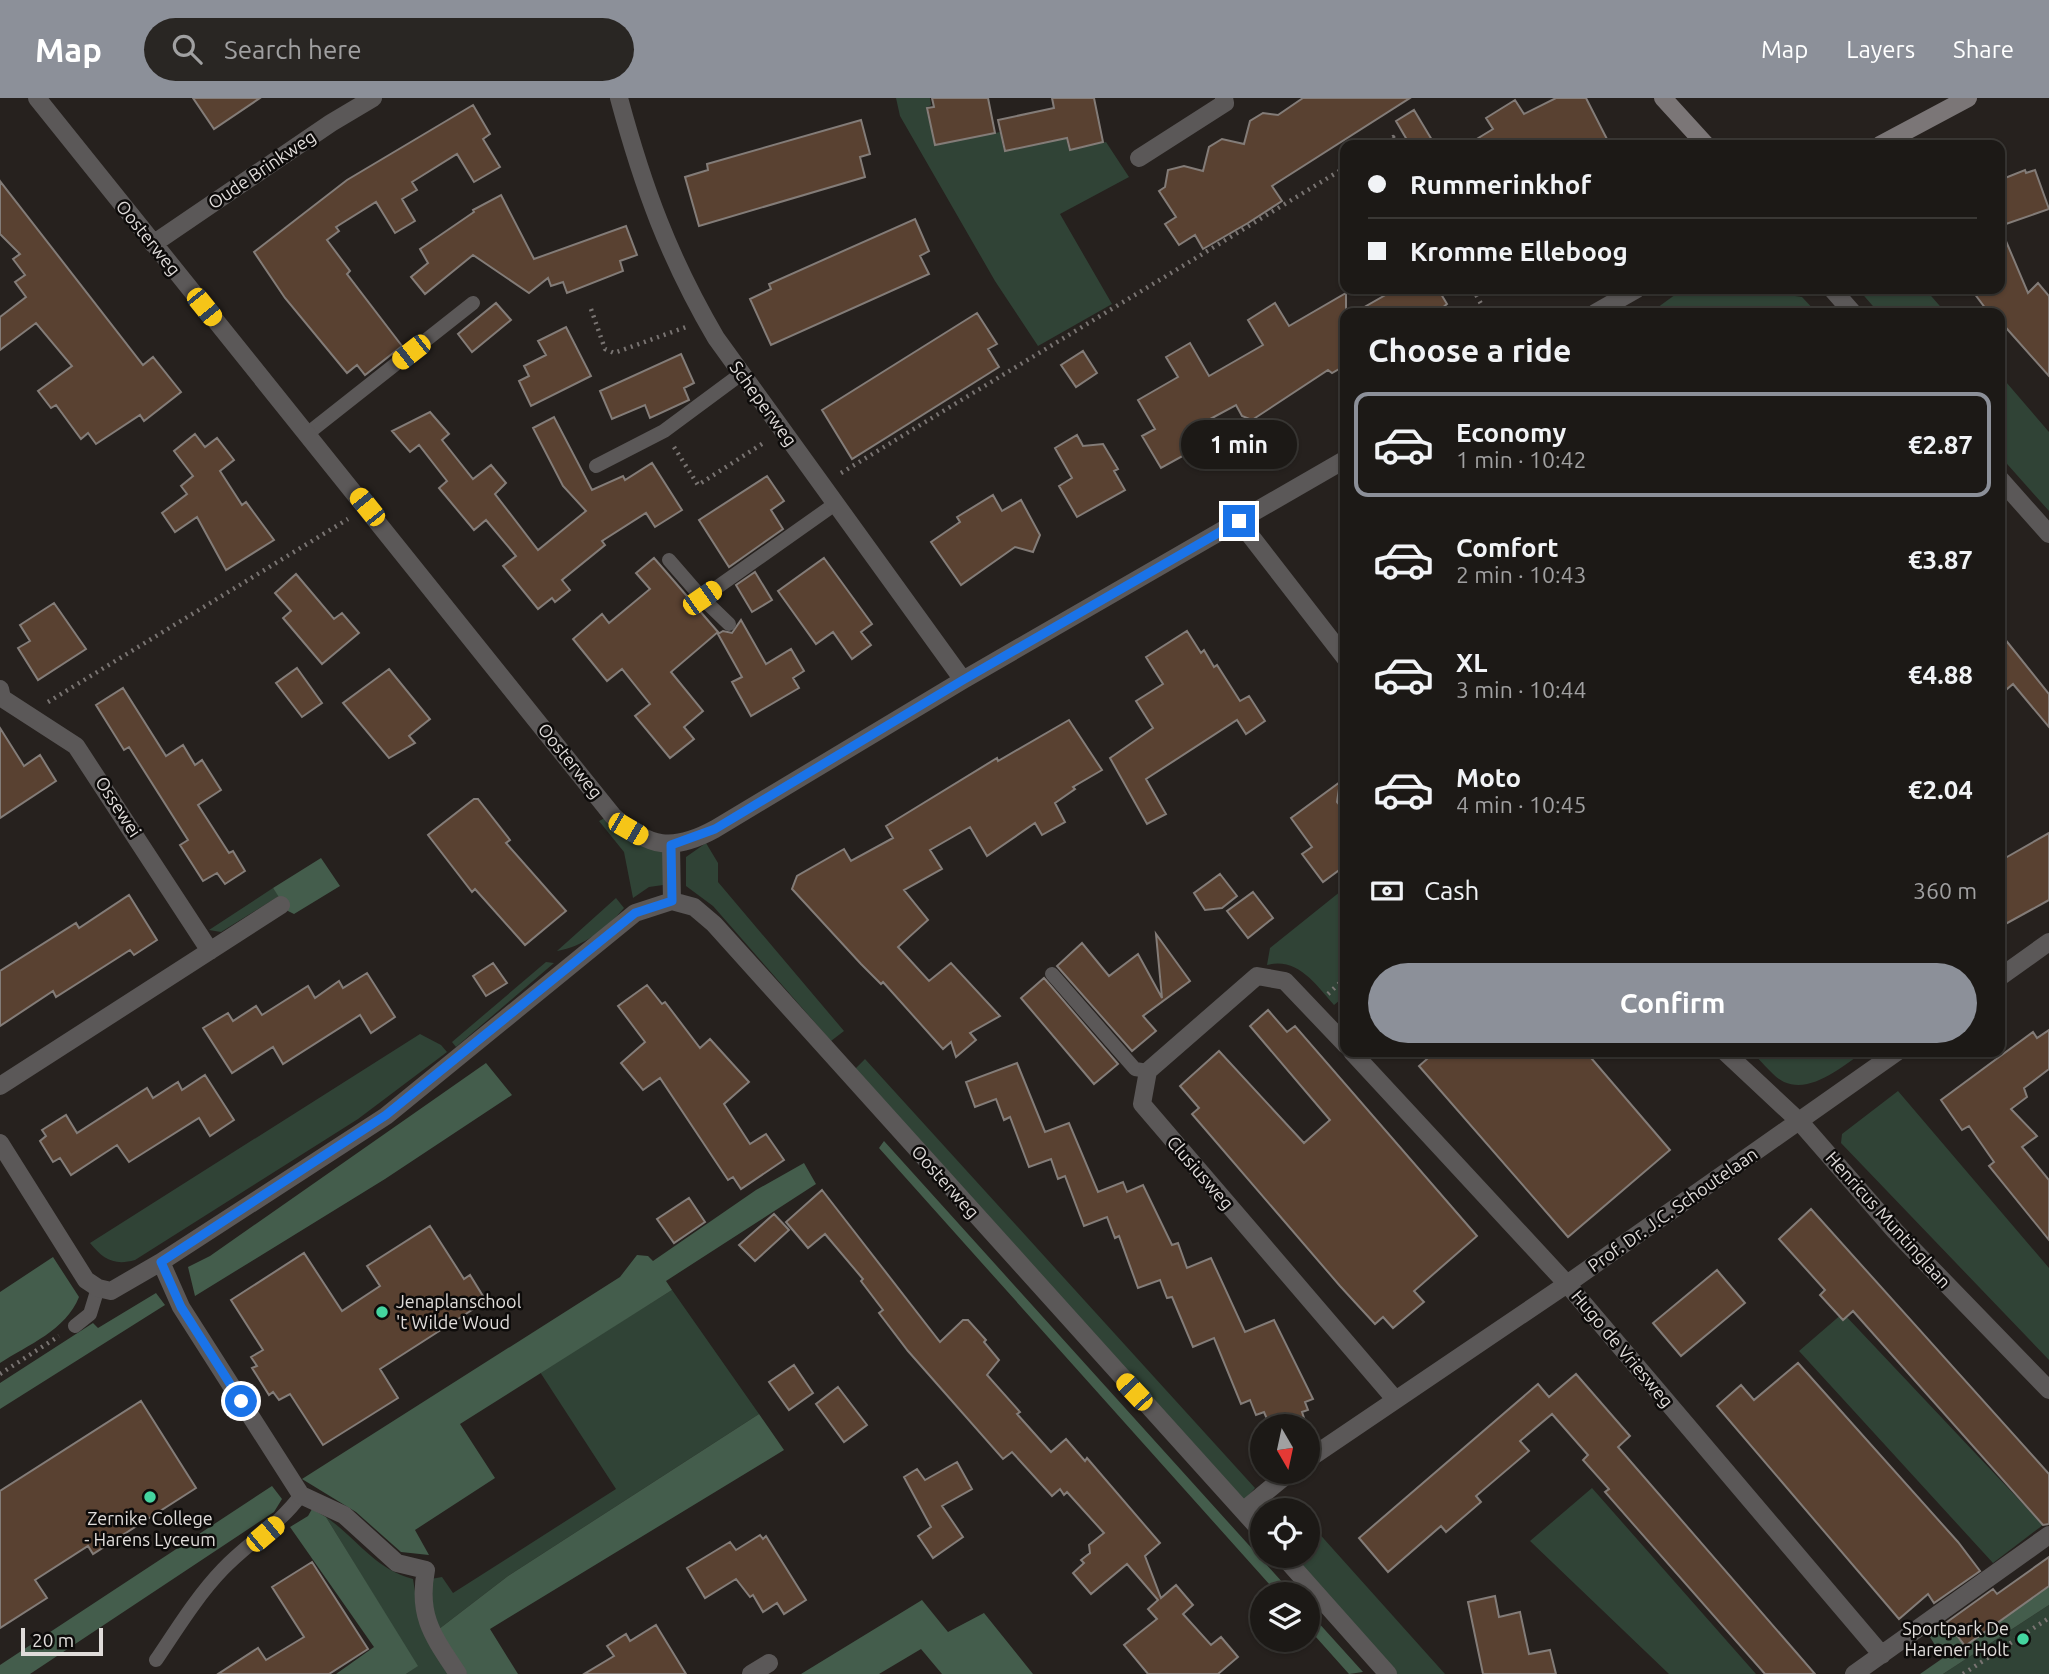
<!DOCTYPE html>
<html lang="en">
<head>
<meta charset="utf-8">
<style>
	body { margin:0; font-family:Ubuntu,sans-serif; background:#292623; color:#f1f3f6; height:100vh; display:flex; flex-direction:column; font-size:26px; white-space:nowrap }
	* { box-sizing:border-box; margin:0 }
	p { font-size:23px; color:#a0a0a1 }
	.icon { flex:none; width:38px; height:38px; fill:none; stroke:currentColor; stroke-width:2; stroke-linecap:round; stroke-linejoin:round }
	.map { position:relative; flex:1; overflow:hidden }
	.details { position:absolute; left:1340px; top:210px; width:665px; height:749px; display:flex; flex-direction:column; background:#1c1916; border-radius:14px; box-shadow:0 2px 5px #0004,0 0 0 2px #3a3835 }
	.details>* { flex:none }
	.banner { position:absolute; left:1340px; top:42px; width:665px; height:154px; border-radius:14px; box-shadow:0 2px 5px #0004,0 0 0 2px #3a3835; display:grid; align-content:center; height:154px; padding:0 28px; background:#1c1916 }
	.needle { width:46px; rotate:171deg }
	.fabs { position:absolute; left:1250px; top:1316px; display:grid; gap:14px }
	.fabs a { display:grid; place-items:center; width:70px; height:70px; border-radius:50%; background:#1c1916; box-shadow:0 2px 5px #0004,0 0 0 2px #3a3835; font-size:35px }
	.scale { position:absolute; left:21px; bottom:18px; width:82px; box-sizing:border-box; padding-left:7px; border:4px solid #e0dcda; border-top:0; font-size:19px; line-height:24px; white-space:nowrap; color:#e0dcda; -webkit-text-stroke:5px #0d0b0a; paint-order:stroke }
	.end { position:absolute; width:32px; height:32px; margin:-16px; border:9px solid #1a73e8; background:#fff; box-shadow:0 0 0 4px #fff }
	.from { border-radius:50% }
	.bubble { position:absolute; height:49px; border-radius:24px; background:#1c1916; box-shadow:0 2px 5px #0004,0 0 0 2px #3a3835; font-size:23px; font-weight:700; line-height:49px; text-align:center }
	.car { position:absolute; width:21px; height:42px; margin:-21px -10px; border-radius:9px; box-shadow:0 0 5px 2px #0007; background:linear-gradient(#f5c518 24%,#345 0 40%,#f5c518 0 76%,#345 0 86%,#f5c518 0) }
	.banner b { display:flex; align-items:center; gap:24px; height:66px; font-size:26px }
	.banner b+b { border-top:2px solid #3a3835 }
	.banner i { width:18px; height:18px; background:#f1f3f6 }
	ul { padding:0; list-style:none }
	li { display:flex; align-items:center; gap:21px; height:105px; margin:0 14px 10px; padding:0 14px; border:4px solid transparent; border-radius:14px }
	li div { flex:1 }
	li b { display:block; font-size:26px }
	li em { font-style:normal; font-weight:700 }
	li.active { border-color:#8c9099 }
	li>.icon { width:63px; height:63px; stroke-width:1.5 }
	h2 { padding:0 28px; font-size:32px; line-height:84px }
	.pay { display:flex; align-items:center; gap:18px; height:77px; padding:0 28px; font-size:26px }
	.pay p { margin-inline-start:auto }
	.primary-button { display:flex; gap:14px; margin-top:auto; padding:14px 28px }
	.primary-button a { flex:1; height:80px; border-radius:42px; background:#8c9099; color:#fff; font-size:28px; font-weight:700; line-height:80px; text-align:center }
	header { display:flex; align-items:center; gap:42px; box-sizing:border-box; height:98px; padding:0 35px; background:#8c9099; color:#fff }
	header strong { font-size:33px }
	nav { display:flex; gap:38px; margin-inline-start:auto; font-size:24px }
	.search { width:490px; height:63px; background:#292623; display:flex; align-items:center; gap:18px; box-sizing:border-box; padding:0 24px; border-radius:38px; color:#a0a0a1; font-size:26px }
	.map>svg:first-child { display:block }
</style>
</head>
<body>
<header>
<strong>Map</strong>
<div class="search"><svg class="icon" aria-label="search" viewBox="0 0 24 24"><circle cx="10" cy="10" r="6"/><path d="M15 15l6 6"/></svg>Search here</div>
<nav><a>Map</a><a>Layers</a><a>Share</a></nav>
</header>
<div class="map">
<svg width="2049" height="1576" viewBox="0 0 2049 1576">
	<rect width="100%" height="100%" fill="#26211e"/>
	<!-- green -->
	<path fill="#304336" d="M896 0H930L931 7 926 10 935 47 1000 34 1004 53 1066 40 1069 52 1106 44 1129 79 1060 116 1112 206 1038 248 995 183 900 18Z
		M1683 191H1747L1802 199 1817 215H1650Z
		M1858 191H1925L1946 215H1879Z
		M2000 277 2049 334V413L2000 358Z
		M605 720 664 751 663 787 649 789 633 800 624 754 599 723Z
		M706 745 718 765V784L844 933 831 943 713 808 686 788V759Z
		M1346 789V897L1334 907C1316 887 1298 859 1267 867L1270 850Z
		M273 790 279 798 221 834 209 832Z
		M616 800 624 810C607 830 583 849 557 853Z
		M546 864 554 865 456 949 452 944Z
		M420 936 441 947 447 954 358 1021 135 1162C114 1168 103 1161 90 1145Z
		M1751 954H1864C1842 968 1812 996 1784 984 1773 979 1761 962 1751 954Z
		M865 961 1255 1390 1243 1404 853 973Z
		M1898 993 2049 1170V1262L1841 1045 1842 1036Z
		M672 1192 759 1316 508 1478 439 1531 431 1511V1481L442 1479 453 1495 616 1391 540 1274Z
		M1843 1215 2043 1427 1993 1465 1799 1253Z
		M1592 1390 1756 1576H1669L1530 1443Z
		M326 1419C358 1441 373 1470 413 1481L419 1518 450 1576H406L417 1568Z
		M1307 1422 1445 1576H1394L1292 1458H1307Z
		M2049 1507V1576H1943Z"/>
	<!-- forest -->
	<path fill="#445d4c" d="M321 760 340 788 294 816 288 813 273 790Z
		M486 965 512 997 385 1081 195 1198 188 1169 210 1158Z
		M884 1043 1293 1496H1278L879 1050Z
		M804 1065 816 1086 666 1183 672 1192 460 1326 495 1380 415 1432 429 1457 401 1454 356 1414 302 1381 620 1179 637 1157 648 1158 653 1163 756 1092Z
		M53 1159 79 1199C66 1232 28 1247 0 1265V1194Z
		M156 1195 165 1207 0 1311V1285L93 1225 98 1230Z
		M759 1316 784 1352 490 1531 518 1576H467L439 1531 508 1478Z
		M272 1388 282 1401 274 1414 30 1576H0V1567Z
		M312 1411 326 1419 418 1568 406 1576H336L374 1549 290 1429 308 1418Z
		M2049 1488V1507L1943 1576H1920L1943 1560 1930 1539 1948 1525 1965 1548Z
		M922 1502 948 1534 984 1515 1033 1576H942L921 1551 879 1576H801Z
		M1307 1512 1363 1574 1349 1576 1307 1529Z"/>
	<!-- building -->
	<path fill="#594131" stroke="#837c78" stroke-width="2" d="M193 0H260L214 31Z
		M932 0H988L995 35 935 47 927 10 934 9Z
		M1052 0H1094L1103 44 1070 52 1067 40 1005 53 998 22 1054 10Z
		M1303 0H1410L1272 88 1282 103 1248 125 1203 151 1195 137 1179 147 1165 126 1176 119 1159 93 1165 89 1168 72 1184 68 1203 73 1209 49 1222 41 1244 46 1250 23 1263 15 1278 17Z
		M1556 0H1586L1610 47H1467L1493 31 1486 20 1515 2 1524 16Z
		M473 7 490 36 483 41 500 69 474 84 457 56 412 84 417 92 402 101 415 123 395 135 376 104 336 129 339 133 327 142 350 173 347 176 402 248 365 277 357 267 347 275 285 200 254 154 347 82Z
		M1414 12 1435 47H1410L1396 23Z
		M861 22 870 56 860 59 865 79 699 128 685 79 708 72 707 66Z
		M2025 72 2026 75 2035 72 2049 111 2000 128V82Z
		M0 83 143 267 153 259 181 294 144 323 140 317 96 346 88 335 81 341 56 307 51 310 38 293 72 268 36 225 0 252V219L26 199 15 184 25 177 13 161 20 156 0 136Z
		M501 97 534 161 626 128 637 157 620 163 623 173 567 195 563 184 551 188 548 180 529 195 473 157 425 196 411 179 428 165 420 151 474 114 473 112Z
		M915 121 929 153 920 158 929 176 771 247 750 201 771 191 769 186Z
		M2000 129 2028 195 2038 185 2049 198V278L2000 223V215H1989L1971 191H2000Z
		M1396 191H1438L1447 206 1436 215H1354Z
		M1346 195V267L1332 275 1328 272 1252 322 1242 318 1236 307 1199 327 1208 344 1161 370 1142 338 1155 331 1138 302 1178 279 1166 259 1190 245 1209 278 1263 247 1248 222 1275 205 1289 228Z
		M496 205 511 222 472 254 458 236Z
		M977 215 997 246 988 251 999 269 852 361 822 312Z
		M566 229 591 278 531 308 519 283 529 278 524 268 546 257 538 243Z
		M1083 253 1097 275 1076 289 1061 267Z
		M681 256 694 285 684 290 689 302 650 320 645 307 612 321 600 293Z
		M430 314 449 336 442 342 473 381 491 367 506 385 495 396 538 452 586 413 563 388 533 330 554 319 592 392 623 378 625 382 652 365 682 412 655 429 646 415 602 443 605 447 562 482 570 492 555 504 552 500 538 511 503 468 516 458 486 422 474 432 439 390 447 383 419 347 410 354 392 333Z
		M195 336 205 349 217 340 234 362 220 373 242 407 246 404 274 442 226 472 197 419 175 434 162 415 187 396 181 388 193 378 174 353Z
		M1077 337 1083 348 1103 346 1118 371 1114 373 1125 392 1077 419 1059 388 1072 380 1055 350Z
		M767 378 784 403 771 412 783 431 729 469 699 422Z
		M993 397 1002 413 1021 402 1040 437 1033 454 1015 449 961 487 931 444 960 424 957 419Z
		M654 460 718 534 671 574 703 613 684 629 694 641 670 660 635 618 650 606 622 571 607 583 573 541 602 516 609 525 650 491 636 475Z
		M824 460 872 526 861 534 871 547 852 561 833 534 816 546 778 493Z
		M755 474 772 502 752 514 736 487Z
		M296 476 334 521 342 515 359 535 322 566 283 520 291 513 275 495Z
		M54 505 86 551 38 582 18 550 30 543 20 527Z
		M741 522 766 566 791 551 804 573 793 580 799 590 751 618 732 584 742 579 718 536 723 533 732 535Z
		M1187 533 1201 555 1204 552 1214 569 1217 567 1240 603 1249 598 1265 623 1246 636 1237 622 1146 681 1166 716 1147 726 1110 660 1153 630 1136 603 1163 586 1146 559Z
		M2000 535 2049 596V629L2013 586 2000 597Z
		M297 570 322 605 302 619 276 585Z
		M389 571 430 621 409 638 415 645 389 660 343 605Z
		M123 590 166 658 183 647 195 667 202 662 221 692 198 707 229 755 233 753 245 773 225 786 217 775 203 783 180 747 188 742 129 649 124 652 96 607Z
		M1069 622 1102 672 1073 689 1075 691 1055 705 1065 724 1042 737 1035 725 987 758 970 729 930 752 942 771 904 792 928 822 898 849 929 883 951 865 1000 918 970 935 976 942 956 959 951 944 943 951 883 884 881 886 861 866 792 791 797 778 844 751 851 763 893 740 886 728 997 660 998 663Z
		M0 630 24 668 40 657 56 683 0 720Z
		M1340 684 1337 704 1346 715V767L1323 784 1302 756 1312 749 1291 720Z
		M474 701H478L510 742 506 745 566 813 525 847 475 791 472 794 428 737Z
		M2049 735V802L2000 829V763Z
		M1220 776 1237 798 1222 810 1205 812 1194 795Z
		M1253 794 1273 820 1248 840 1227 813Z
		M129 797 157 842 134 857 130 852 56 899 53 893 0 928V873L76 825 79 830Z
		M1156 836 1190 883 1143 918 1156 933 1132 953 1057 868 1082 845 1109 878 1138 856 1162 900Z
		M493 865 507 885 486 898 473 878Z
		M367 875 395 919 371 935 360 917 283 966 273 949 232 975 203 930 228 915 233 923 256 908 262 917 308 888 315 900 339 883 343 890Z
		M1044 880 1118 966 1094 986 1021 900Z
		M647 887 662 906 665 904 700 950 710 941 749 984 724 1006 750 1046 766 1036 784 1062 741 1091 733 1079 728 1082 660 980 643 992 621 965 645 944 618 908Z
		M1268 912 1287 934 1295 928 1477 1138 1414 1193 1424 1204 1393 1230 1383 1219 1375 1226 1340 1188 1192 1016 1199 1010 1180 988 1219 953 1304 1045 1330 1022 1250 928Z
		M2049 932V971L2024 990 2027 999 2011 1011 2037 1038 2022 1049 2049 1082V1142L1989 1068 1994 1064 1969 1028 1962 1032 1941 1002 2033 934 2037 940Z
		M1435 954H1586L1670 1052 1568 1139 1419 968Z
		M1017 965 1045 1034 1069 1025 1098 1094 1123 1084 1127 1094 1143 1087 1172 1147 1178 1145 1187 1170 1211 1160 1245 1234 1274 1222 1313 1301 1305 1304 1308 1312 1302 1314 1305 1323 1292 1328H1270L1264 1314 1256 1317 1250 1302 1241 1306 1214 1240 1193 1249 1172 1199 1167 1200 1160 1182 1138 1190 1119 1138 1115 1140 1107 1119 1084 1128 1065 1078 1058 1081 1051 1061 1029 1069 1010 1019 1004 1022 996 1001 975 1009 966 984Z
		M205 977 234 1022 210 1038 199 1020 129 1064 117 1047 71 1077 60 1060 53 1064 40 1043 46 1038 42 1032 66 1017 77 1035 147 990 153 1000 178 984 182 992Z
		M822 1092 940 1244 963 1222H968L986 1242 984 1244 999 1262 987 1277 1020 1314 1017 1316 1051 1354 1066 1341 1085 1363 1087 1360 1160 1445 1145 1458 1161 1500 1176 1487 1193 1507 1183 1516 1211 1547 1221 1539 1238 1559 1218 1576H1148L1124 1547 1157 1521 1148 1511 1158 1502 1127 1466 1091 1496 1073 1475 1084 1465 1081 1462 1090 1455 1089 1447 1104 1435 1067 1394 1064 1397 1060 1391 1052 1398 1012 1354 1003 1361 908 1253 879 1215 883 1212 861 1183 863 1181 825 1136 808 1150 786 1124Z
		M689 1100 705 1124 674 1145 657 1121Z
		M1811 1111 2049 1376V1426L2043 1427 1853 1213 1843 1222 1820 1197 1825 1192 1779 1141Z
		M774 1116 789 1132 755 1163 739 1147Z
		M430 1128 464 1181 470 1177 486 1203 380 1271 398 1300 323 1347 290 1296 279 1302 273 1294 269 1297 252 1270 257 1268 251 1259 263 1252 231 1202 304 1155 342 1213 380 1188 367 1168Z
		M1717 1172 1745 1205 1681 1258 1653 1225Z
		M1798 1265 1958 1444 1980 1473 1934 1505 1928 1496 1899 1521 1717 1308 1741 1287 1754 1302Z
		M794 1267 813 1295 789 1312 769 1284Z
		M1576 1276 1630 1338 1618 1349 1815 1576H1765L1605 1394 1609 1391 1583 1362 1588 1357 1552 1316 1520 1343 1529 1353 1476 1398 1481 1404 1446 1434 1441 1428 1388 1474 1359 1440 1538 1286 1549 1299Z
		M838 1289 867 1327 844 1344 816 1306Z
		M141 1303 196 1390 93 1456 88 1448 35 1482 47 1500 0 1530V1393Z
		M957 1364 972 1391 942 1408 963 1439 933 1460 918 1438 931 1429 904 1379 917 1371 925 1382Z
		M760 1437 763 1441 766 1438 806 1502 784 1516 777 1505 763 1514 753 1497 750 1499 736 1481 705 1500 687 1470 730 1444 736 1452Z
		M2049 1459V1488L1965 1548 1947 1524 1993 1491 1997 1496Z
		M312 1464 368 1551 329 1576H218L258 1550 266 1562 304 1539 272 1489Z
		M1495 1498 1499 1519 1520 1514 1529 1556 1550 1552 1556 1576H1483L1468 1504Z
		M656 1527 686 1576H584L614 1558 607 1548 626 1536 630 1543Z"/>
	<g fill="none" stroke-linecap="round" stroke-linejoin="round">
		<!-- path -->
		<path stroke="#797472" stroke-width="4.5" stroke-dasharray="2 5" stroke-linecap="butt" d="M1381 47 1393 39 1398 47
			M1473 191 1486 215
			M591 211 605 251 614 255 686 229
			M674 349 698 387 765 344
			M841 375 1346 69
			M48 604 348 421
			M1328 896 1346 879
			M0 1276 59 1238
			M1963 1576 2049 1520"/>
		<!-- lane -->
		<path stroke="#5b5858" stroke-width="14" d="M307 336 473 205
			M596 368 664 333 741 276
			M669 462 702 500 729 526
			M702 500 835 406
			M1052 876 1135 971 1148 973
			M75 1228 90 1216 98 1190
			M156 1562C177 1531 197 1498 223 1471 249 1444 279 1427 301 1397"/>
		<!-- street -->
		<path stroke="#5b5858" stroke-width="18" d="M37 0 613 718C649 750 673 754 715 731L963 582 1346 361
			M619 0C643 89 669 160 716 240L963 582
			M1139 60 1225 5 1224 0
			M153 146 331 25 373 0
			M1832 191 1853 215
			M1595 215 1637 191
			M2000 381 2049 436
			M1239 423 1346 561
			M0 591 2 600 76 648 210 853
			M671 747 672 803 694 809 714 826 1262 1434
			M2000 879 2049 844
			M1346 947 1285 883 1257 878 1148 973 1142 1006 1394 1300
			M1352 954 1567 1186 1882 1557
			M1725 954 1800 1024 1895 1133 2049 1292
			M0 988 281 807
			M0 1045 86 1182 98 1190 111 1193 161 1164 386 1018 635 815 672 803
			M161 1164 181 1209 301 1397 344 1417 397 1465 426 1472C417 1518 433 1538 458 1576
			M1307 1362 1567 1186 1897 954
			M1243 1413 1290 1374
			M1283 1458 1388 1576
			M751 1576 769 1565
			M1854 1576 2049 1437"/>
		<!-- secondary -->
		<path stroke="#7b7677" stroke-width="18" d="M1663 0 1706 47
			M1880 47 1968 0"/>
	</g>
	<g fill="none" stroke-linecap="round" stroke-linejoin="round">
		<!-- route -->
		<path stroke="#1a73e8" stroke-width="9" d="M241 1303 181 1209 161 1164 386 1017 635 815 672 803 671 747 715 731 963 582 1239 423"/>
	</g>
	<!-- markers -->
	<g fill="#44d49f" stroke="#0d0b0a" stroke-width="2.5">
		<circle cx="382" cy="1214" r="7"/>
		<circle cx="150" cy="1399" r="7"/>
		<circle cx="2023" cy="1541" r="7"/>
	</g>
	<g text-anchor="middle" stroke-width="5" stroke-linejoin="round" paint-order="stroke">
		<!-- street labels -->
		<g font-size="18" fill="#e0dcda" stroke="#0d0b0a">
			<text transform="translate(262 72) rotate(-34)" y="6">Oude Brinkweg</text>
			<text transform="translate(148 140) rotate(51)" y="6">Oosterweg</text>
			<text transform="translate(763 306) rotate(54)" y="6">Scheperweg</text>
			<text transform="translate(570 663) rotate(51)" y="6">Oosterweg</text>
			<text transform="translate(118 709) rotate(57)" y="6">Ossewei</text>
			<text transform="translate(1200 1075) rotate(49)" y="6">Clusiusweg</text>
			<text transform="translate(945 1084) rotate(48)" y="6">Oosterweg</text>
			<text transform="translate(1673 1112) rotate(-35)" y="6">Prof. Dr. J.C. Schoutelaan</text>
			<text transform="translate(1888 1122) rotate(48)" y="6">Henricus Muntinglaan</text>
			<text transform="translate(1622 1251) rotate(50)" y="6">Hugo de Vriesweg</text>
		</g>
		<!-- poi labels -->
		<g font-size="18" fill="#e0dcda" stroke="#0d0b0a" text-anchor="start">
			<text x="396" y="1210">Jenaplanschool<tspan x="396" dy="21">'t Wilde Woud</tspan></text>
			<text x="150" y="1427" text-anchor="middle">Zernike College<tspan x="150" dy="21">- Harens Lyceum</tspan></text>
			<text x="2009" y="1537" text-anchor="end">Sportpark De<tspan x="2009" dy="21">Harener Holt</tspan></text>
		</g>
	</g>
</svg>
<div class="fabs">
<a><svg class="needle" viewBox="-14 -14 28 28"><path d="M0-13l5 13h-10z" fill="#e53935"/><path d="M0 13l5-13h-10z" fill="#a0a0a1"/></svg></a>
<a><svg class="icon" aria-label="locate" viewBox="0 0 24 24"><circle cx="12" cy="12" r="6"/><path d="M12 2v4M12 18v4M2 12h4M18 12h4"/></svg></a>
<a><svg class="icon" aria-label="layers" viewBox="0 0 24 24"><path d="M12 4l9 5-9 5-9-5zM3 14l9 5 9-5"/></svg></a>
</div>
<div class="scale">20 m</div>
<i class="end from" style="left:241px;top:1303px"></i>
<i class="end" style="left:1239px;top:423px"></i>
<div class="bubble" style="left:1181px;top:322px;width:116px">1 min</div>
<i class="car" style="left:204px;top:209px;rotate:141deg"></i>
<i class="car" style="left:411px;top:254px;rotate:232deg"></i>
<i class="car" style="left:367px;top:409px;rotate:321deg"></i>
<i class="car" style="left:702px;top:500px;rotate:55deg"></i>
<i class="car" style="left:628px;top:731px;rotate:120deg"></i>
<i class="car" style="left:1134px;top:1294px;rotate:317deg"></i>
<i class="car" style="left:265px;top:1436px;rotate:50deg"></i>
<div class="banner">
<b><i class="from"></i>Rummerinkhof</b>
<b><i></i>Kromme Elleboog</b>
</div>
<section class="details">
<h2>Choose a ride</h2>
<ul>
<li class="active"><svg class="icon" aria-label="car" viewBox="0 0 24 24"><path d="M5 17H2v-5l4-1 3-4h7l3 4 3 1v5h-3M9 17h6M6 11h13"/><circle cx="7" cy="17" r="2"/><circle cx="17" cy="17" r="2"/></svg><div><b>Economy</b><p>1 min · 10:42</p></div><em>€2.87</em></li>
<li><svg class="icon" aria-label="car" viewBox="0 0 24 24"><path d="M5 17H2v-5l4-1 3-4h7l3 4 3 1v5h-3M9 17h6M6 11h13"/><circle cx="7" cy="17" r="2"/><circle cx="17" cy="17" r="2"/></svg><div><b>Comfort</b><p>2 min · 10:43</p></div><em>€3.87</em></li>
<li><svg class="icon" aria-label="car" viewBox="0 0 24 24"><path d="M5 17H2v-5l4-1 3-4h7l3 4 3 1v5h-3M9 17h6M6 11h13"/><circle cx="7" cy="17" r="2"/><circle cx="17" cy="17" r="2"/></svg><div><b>XL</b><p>3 min · 10:44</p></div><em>€4.88</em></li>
<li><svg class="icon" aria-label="car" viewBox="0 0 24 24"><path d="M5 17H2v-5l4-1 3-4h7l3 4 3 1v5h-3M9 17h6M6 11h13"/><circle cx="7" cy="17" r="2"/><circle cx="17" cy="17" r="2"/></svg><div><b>Moto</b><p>4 min · 10:45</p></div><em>€2.04</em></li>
</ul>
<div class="pay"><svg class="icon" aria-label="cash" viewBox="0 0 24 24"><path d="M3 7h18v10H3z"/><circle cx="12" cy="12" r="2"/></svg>Cash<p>360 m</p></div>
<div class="primary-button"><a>Confirm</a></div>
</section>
</div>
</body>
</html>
